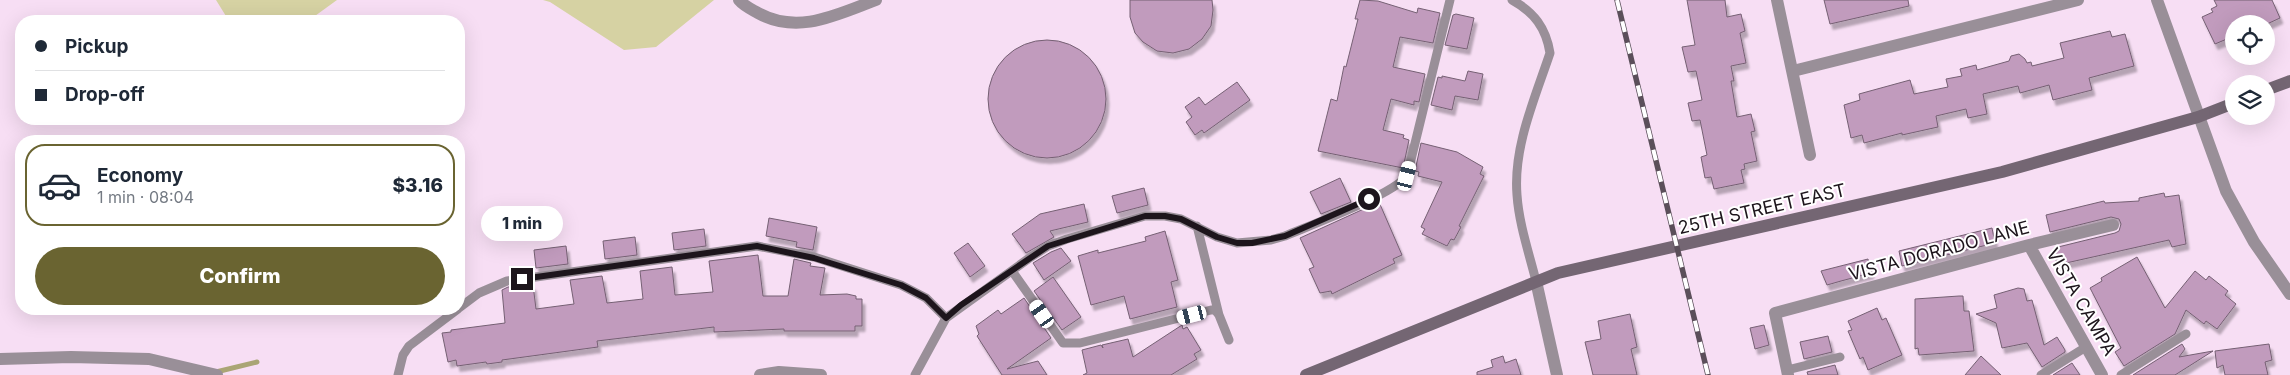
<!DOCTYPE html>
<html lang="en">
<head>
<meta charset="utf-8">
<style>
	body { margin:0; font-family:Inter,sans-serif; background:#f6f6f7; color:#1f2937; height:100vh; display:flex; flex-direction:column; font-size:19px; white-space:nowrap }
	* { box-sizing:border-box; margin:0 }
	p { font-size:16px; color:#747a83 }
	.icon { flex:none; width:28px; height:28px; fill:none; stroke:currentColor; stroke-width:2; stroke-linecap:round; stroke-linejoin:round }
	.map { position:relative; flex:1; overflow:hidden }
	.drawer { position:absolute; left:15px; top:135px; width:450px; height:180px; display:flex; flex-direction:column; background:#fff; border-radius:20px; box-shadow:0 5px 20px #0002 }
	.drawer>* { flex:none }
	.top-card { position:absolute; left:15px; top:15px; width:450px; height:110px; border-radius:20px; box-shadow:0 5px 20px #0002; display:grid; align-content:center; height:110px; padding:0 20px; background:#fff }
	.tools { position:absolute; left:2225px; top:15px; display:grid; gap:10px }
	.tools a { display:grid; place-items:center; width:50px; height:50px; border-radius:50%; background:#fff; box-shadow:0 5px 20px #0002; font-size:25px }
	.end { position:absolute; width:22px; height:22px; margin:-11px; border:6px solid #1d151c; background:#fff; box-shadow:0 0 0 2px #fff }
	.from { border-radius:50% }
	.bubble { position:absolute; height:35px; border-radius:18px; background:#fff; box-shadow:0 5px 20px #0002; font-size:16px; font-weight:800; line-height:35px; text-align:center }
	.car { position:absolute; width:15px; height:30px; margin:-15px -8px; border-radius:6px; box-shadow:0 0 4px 1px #0007; background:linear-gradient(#fff 24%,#345 0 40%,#fff 0 76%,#345 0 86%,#fff 0) }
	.top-card b { display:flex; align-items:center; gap:18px; height:48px; font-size:19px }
	.top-card b+b { border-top:1px solid #e0e1e3 }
	.top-card i { width:12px; height:12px; background:#1f2937 }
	ul { padding:9px 0 0; list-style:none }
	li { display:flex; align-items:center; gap:15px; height:82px; margin:0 10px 8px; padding:0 10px; border:2px solid transparent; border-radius:20px }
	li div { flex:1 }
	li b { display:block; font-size:19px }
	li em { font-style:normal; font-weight:800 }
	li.on { border-color:#6a6431 }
	li>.icon { width:45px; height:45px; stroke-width:1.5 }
	.action { display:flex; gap:10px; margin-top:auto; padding:10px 20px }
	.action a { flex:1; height:58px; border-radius:30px; background:#6a6431; color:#fff; font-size:20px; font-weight:800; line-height:58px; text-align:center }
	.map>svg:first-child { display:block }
</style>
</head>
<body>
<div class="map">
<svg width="2290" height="375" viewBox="0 0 2290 375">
	<defs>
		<filter id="shadow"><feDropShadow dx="3" dy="5.5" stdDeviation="1" flood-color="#0004"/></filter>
	</defs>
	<rect width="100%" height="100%" fill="#f7def4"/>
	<!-- green -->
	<path fill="#d6d2a3" d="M216 0H337L308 21H229Z
		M543 0H714L656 47 624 50 550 2Z"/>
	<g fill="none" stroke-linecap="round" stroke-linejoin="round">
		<!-- stream -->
		<path stroke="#aaa575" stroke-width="5" d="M216 372 257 362"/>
	</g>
	<!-- building -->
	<path fill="#c19bbd" stroke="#756073" filter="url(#shadow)" d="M1130 0H1212L1213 10 1211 26 1202 39 1189 49 1173 53 1157 51 1143 42 1135 33 1130 17Z
		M1360 0 1378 1 1417 13 1418 8 1440 13 1433 43 1400 37 1393 67 1425 74 1419 102 1414 101V105L1391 99 1383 130 1404 135 1403 138 1409 140 1403 168 1318 151 1331 99 1337 101 1344 66 1346 67 1358 19H1355Z
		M1687 0H1725L1727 17 1741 14 1745 31 1740 33 1746 63 1731 66 1734 81H1731L1737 117 1751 114 1755 131 1751 132 1757 161 1744 164 1745 169 1741 170 1744 183 1714 189 1711 177 1705 178 1701 157 1707 155 1700 120 1692 121 1688 103 1702 100 1696 71 1688 72 1682 47 1695 45Z
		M1824 0H1908L1909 6 1830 24Z
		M2214 0H2272L2280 18 2267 24H2234V36L2215 44 2202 17 2213 12 2211 9 2217 6Z
		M1456 14 1474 18 1467 49 1445 45 1453 15Z
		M2110 31 2112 37 2125 34 2134 66 2089 78 2092 90 2053 100 2049 85 2020 93 2018 86 1983 94 1987 114 1968 118 1966 109 1936 116 1938 127 1902 135V133L1864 143 1862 135 1851 138 1844 105 1860 100 1859 94 1910 80 1914 94 1948 87 1946 79 1962 76 1960 69 1976 65 1977 70 2009 61 2011 56 2019 54 2025 59 2027 63 2031 62 2032 66 2064 58 2060 43Z
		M988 99a59 59 0 1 1 118 0a59 59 0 1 1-118 0Z
		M1468 71 1483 74 1478 100 1455 96 1452 110 1431 105 1438 77 1442 78V76L1465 81Z
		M1237 82 1250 100 1204 133 1202 130 1195 135 1186 122 1192 117 1185 107 1199 97 1205 105Z
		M1421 143 1457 152 1483 167 1480 174 1484 176 1459 226 1461 227 1454 240 1451 239 1447 246 1422 234 1425 229 1421 227 1442 182 1418 176 1419 172 1415 171Z
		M1340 178 1351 202 1321 214 1310 192Z
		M1144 188 1148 205 1117 213 1112 196Z
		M2164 193 2165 197 2179 195 2186 244 2172 247 2169 240 2057 265 2054 248 2115 233 2119 231 2121 224 2119 219 2111 217 2050 232 2046 215 2104 201 2105 203 2139 201V198Z
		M1379 202 1402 255 1393 259 1395 263 1332 294 1331 291 1320 293 1309 269 1314 267 1300 238Z
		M1084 204 1088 222 1050 231 1054 237 1026 253 1012 234 1040 214Z
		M769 218 817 227 813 250 796 247 797 242 766 236Z
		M1992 228 1995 243 1902 266 1899 251Z
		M704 229 706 246 674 250 672 233Z
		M1165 231 1178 280 1171 282 1177 307 1130 319 1124 296 1091 305 1078 256 1098 250V253L1146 241 1145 237Z
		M635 237 637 255 605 259 603 241Z
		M968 243 985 266 970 277 954 253Z
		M566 246 568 264 536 268 534 250Z
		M1061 248 1071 261 1044 280 1033 263 1051 252Z
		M758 255 763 296H788L794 259 811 263 810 266 825 268 820 295 847 294 856 296V299H862V326H855V331H784V329L714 332V327L597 341 598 347 502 360V362L487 364 486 362 457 366 456 360 448 362 442 333 451 332V330L505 323 502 290 508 287 533 285 536 309 574 304 570 280 602 276 607 303 643 299 640 271 672 267 675 295 713 292 709 261Z
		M2137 257 2165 308 2195 271 2206 280 2209 276 2228 291 2225 295 2236 304 2217 329 2206 321 2204 324 2186 310 2175 334 2124 366 2115 352 2121 348 2090 288 2102 281 2101 278Z
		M1868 259 1871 273 1841 281 1827 285 1821 271Z
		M1053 277 1081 317 1062 330 1034 291Z
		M2018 288 2024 289 2027 301 2032 300 2044 345 2057 337 2065 350V352L2042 367 2027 343 2002 348 1996 323 1976 314 1997 308 1994 295Z
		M1959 296H1963L1964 311H1969L1974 351 1919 355 1918 348 1915 349V299Z
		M1024 298 1051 338 1007 369 1038 361 1047 375H1002L977 336 979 334 976 326 998 310 1001 314Z
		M1877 308 1882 320 1886 318 1902 355 1868 370 1863 357 1860 359 1848 331 1852 330 1848 321Z
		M1630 314 1637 347 1631 349 1637 375H1593L1585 342 1601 339 1598 321Z
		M1182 325 1183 329 1187 327 1201 350 1194 354 1197 359 1171 375H1083L1087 373 1082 350 1101 345 1103 348 1102 345 1128 339 1133 357Z
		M1764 325 1769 345 1755 349 1750 328Z
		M1828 336 1832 352 1804 359 1800 342Z
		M2182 344 2185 349 2179 357 2213 351 2175 375H2133Z
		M2269 344 2272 360 2265 362 2268 375H2225L2223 365 2217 368 2215 351Z
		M1503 356 1505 363 1516 359 1521 375H1477V372L1493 367 1491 360Z
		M1981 356 2001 375H1965Z
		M2072 363 2080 375H2053Z
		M1835 365 1838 375H1808L1807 372Z"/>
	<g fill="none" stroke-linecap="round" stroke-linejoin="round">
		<!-- service -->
		<path stroke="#998f98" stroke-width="9" d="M1512 0C1534 12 1546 28 1550 53 1535 98 1513 147 1517 195 1519 224 1529 253 1536 281
			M1197 226 1219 315
			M1012 271 1063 343H1080L1211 310H1215L1219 315 1229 340
			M459 308 479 293 507 281 757 246 814 257 901 285 926 298 946 318
			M1787 370 1840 357
			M398 375 403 355 409 346 458 309
			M915 375 946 318 1028 259 1048 246 1067 239 1145 216H1165L1181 219 1217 237 1237 243 1271 240 1285 236C1311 225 1392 195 1407 176L1450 0
			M2041 375 2086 347
			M2121 375 2186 334"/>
		<!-- minor -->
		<path stroke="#998f98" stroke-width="12" d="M739 0C744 6 751 9 758 13 798 35 836 15 876 0
			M1777 0 1810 155
			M2157 0 2226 191 2254 242 2290 294
			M1793 71 2078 0
			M2029 245 2102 375
			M1536 281 1557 375
			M0 359 71 357 149 359 217 375
			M760 375 779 372 821 375
			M1788 375 1775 313 2029 245 2113 225"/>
		<!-- secondary -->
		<path stroke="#746673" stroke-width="12" d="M2266 90 2290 81
			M1306 375 1558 273 2002 172 2198 117 2234 103"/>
		<!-- rail casing -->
		<g stroke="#5b4f5a" stroke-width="5.5">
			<path id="rail" d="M1617 0 1708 375"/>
		</g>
		<!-- rail -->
		<use href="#rail" stroke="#fff" stroke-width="4" stroke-dasharray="11" stroke-linecap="butt"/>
	</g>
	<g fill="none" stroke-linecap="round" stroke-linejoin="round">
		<!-- route -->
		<path stroke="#1d151c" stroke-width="6" d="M522 279 757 246 814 258 901 285 926 298 946 318 961 305 1048 246 1145 216H1165L1181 219 1217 237 1237 243H1252L1285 236 1369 199"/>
	</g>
	<g text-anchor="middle" stroke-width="4" stroke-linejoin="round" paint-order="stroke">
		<!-- street labels -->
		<g font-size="18" fill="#1d151c" stroke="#fff">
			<text transform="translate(1762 209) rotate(-13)" y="6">25TH STREET EAST</text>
			<text transform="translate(1939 251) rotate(-15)" y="6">VISTA DORADO LANE</text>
			<text transform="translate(2081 302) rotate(60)" y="6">VISTA CAMPA</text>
		</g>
	</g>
</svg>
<div class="tools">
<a><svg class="icon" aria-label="locate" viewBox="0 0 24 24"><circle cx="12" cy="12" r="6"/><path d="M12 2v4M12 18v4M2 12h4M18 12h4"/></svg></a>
<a><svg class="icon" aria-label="layers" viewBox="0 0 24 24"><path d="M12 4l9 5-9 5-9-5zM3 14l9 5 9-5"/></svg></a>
</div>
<i class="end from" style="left:1369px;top:199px"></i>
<i class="end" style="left:522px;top:279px"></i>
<div class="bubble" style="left:481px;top:206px;width:82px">1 min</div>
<i class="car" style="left:1407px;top:176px;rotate:14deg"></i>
<i class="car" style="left:1042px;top:314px;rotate:325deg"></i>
<i class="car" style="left:1192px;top:315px;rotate:256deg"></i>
<div class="top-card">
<b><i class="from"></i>Pickup</b>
<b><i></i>Drop-off</b>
</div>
<section class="drawer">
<ul>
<li class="on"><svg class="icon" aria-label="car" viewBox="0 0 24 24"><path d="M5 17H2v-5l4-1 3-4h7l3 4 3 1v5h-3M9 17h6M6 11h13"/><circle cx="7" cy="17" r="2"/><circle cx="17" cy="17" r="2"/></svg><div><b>Economy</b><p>1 min · 08:04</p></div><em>$3.16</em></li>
</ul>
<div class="action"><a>Confirm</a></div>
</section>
</div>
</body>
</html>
